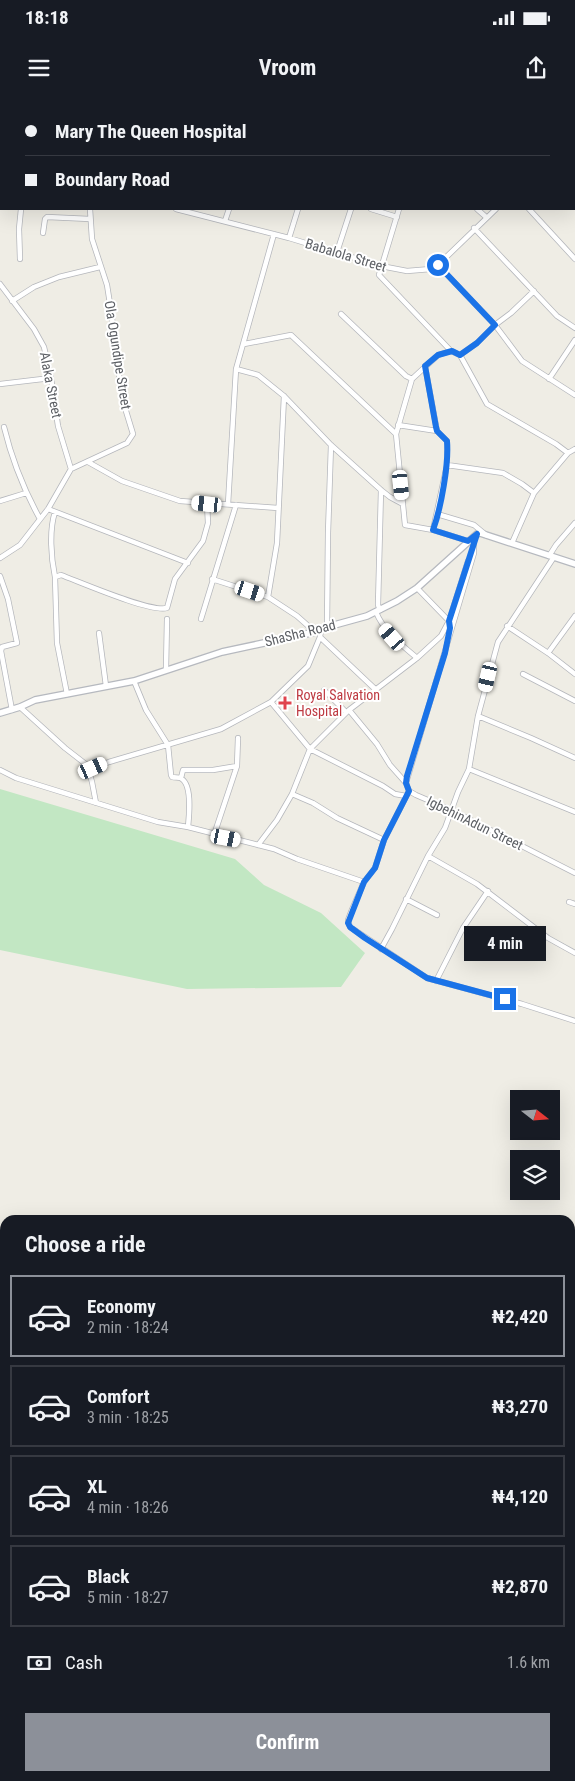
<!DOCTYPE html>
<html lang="en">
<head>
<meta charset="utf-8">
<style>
	body { margin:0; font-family:"Roboto Condensed",sans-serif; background:#20242c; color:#f1f3f6; height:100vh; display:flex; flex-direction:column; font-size:19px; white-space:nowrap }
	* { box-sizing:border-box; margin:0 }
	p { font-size:16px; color:#9ea1a6 }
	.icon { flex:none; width:28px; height:28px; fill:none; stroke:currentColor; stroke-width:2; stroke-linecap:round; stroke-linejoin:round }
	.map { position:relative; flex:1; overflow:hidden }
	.panel { position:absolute; left:0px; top:1115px; width:575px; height:566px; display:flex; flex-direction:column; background:#171b24; border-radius:15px 15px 0 0; box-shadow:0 5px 20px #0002 }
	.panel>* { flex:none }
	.hud { position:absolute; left:0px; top:0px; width:575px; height:110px; box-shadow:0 5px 20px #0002; display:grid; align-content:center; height:110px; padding:0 25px; background:#171b24 }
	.needle { width:32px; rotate:107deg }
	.fabs { position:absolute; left:510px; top:990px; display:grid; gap:10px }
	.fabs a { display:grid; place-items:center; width:50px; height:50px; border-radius:0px; background:#171b24; box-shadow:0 5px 20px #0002; font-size:25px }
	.end { position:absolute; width:22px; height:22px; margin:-11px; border:6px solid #1a73e8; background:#fff; box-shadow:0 0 0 2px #fff }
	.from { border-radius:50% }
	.bubble { position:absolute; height:35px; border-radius:0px; background:#171b24; box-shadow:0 5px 20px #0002; font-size:16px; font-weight:700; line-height:35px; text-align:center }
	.car { position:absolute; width:15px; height:30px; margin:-15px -8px; border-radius:6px; box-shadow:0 0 4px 1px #0007; background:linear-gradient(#fff 24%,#345 0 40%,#fff 0 76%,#345 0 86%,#fff 0) }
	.hud b { display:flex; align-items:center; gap:18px; height:48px; font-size:19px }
	.hud b+b { border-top:1px solid #363941 }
	.hud i { width:12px; height:12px; background:#f1f3f6 }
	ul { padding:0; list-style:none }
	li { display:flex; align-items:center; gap:15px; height:82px; margin:0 10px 8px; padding:0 15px; border:2px solid #363941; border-radius:0px }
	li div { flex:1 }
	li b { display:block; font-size:19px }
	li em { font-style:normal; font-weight:700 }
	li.active { border-color:#8c9099 }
	li>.icon { width:45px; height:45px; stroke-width:1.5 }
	h2 { padding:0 25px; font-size:22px; line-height:60px }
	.pay { display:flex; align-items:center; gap:12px; height:55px; padding:0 25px; font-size:19px }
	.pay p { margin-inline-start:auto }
	.primary-button { display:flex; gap:10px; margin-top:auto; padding:10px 25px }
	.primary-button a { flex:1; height:58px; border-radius:0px; background:#8c9099; color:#fff; font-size:20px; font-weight:700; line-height:58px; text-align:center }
	.status { display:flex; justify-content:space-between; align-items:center; height:35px; padding:0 25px; background:#171b24; direction:ltr }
	.status svg { height:14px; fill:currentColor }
	header { display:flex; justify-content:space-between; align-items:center; height:65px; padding:0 25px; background:#171b24; font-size:22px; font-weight:700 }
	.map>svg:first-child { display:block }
</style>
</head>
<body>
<div class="status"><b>18:18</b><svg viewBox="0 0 49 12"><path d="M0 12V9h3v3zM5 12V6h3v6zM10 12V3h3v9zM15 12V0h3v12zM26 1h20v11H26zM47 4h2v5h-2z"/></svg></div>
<header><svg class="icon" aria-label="menu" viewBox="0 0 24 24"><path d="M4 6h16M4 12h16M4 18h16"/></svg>Vroom<svg class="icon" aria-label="share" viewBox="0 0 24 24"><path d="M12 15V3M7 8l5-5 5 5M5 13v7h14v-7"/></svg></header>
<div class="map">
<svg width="575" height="1681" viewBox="0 0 575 1681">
	<rect width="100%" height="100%" fill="#efede5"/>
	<!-- green -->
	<path fill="#c2e7c3" d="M0 689 235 759 264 785 321 813 365 853 341 887 187 889 0 850Z
		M570 1283 575 1286V1636L570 1635Z
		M0 1288 5 1297V1676H493L496 1681H2L5 1543 0 1542Z"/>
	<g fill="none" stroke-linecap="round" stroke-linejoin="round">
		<!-- stream -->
		<path stroke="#a5d4ff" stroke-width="1" d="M0 1184 5 1187
			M570 1651 575 1656"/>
		<!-- street casing -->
		<g stroke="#b5b7bc" stroke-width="6">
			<path id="street" d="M488 0 490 1
				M31 1V0
				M88 1V0
				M145 1V0
				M202 1V0
				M259 1V0
				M334 1V0
				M372 1 374 0
				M473 1 475 0
				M509 1V0
				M568 1 569 0
				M574 7 575 9
				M574 55 575 54
				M0 61 1 64
				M0 74H1
				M574 82 575 83
				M176 109 289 138 381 166 407 171 431 169 438 165 496 109
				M371 109 397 117
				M399 109 379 175 451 251
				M477 109 486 117
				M529 109 575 159
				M225 121 229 109
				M474 128 557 216 575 228
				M43 133 45 119 47 117 90 119
				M289 138 298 109
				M337 152 351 109
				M20 159 19 129 21 109
				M438 165 495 225 522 261 575 295
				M0 184 34 229 44 247 51 278 58 326 71 369
				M12 201 34 187 59 177 100 167
				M341 214 406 276 412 279
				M244 244 291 235 396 334
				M460 255 487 304 556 344 568 353
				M425 266 437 331
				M236 269 258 275 284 296 331 345 381 390 390 397 403 404
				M549 279 575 240
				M0 284 51 278
				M398 325 437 331 447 341V365L433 430
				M4 327C12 360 24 390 40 419
				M88 362 122 381 180 401 278 408
				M447 365 503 373 522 384 534 393
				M0 401 26 393
				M228 404 236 269 274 134
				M48 409 188 463
				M437 414 474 425 486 435
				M468 441 433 430 405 425 396 334 412 279 438 255 451 251 460 255 477 243 495 225 511 213 534 191
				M474 443V453L406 683 409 691 416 695 451 710 575 773
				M512 443 534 393 568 353 575 349
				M549 456 556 445 575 423
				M0 458 20 445 48 409 71 369 127 343 133 334 122 298 111 210 107 185 92 139 90 109
				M0 476 8 499 17 543 2 547 1 551 12 610
				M55 477C51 458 49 430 55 412
				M212 479 268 497 297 516 315 532
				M417 488 449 521 450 524
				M268 497 277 443 284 296
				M380 510 378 505 381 390
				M376 512C384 532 402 545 417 558
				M201 519 236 405
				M507 526 548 553 575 574
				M327 527 328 433 331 345
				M99 533 106 586
				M320 537 375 589
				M548 553 575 516
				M166 569 167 519
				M523 574 575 601
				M134 581 146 610 168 645 171 675 172 677C175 678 178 677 180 678 193 683 189 716 188 727
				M324 590 346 612
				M67 594 57 543 55 477 61 475C80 482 151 513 167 508L175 479 203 441 208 423 207 403
				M271 602 310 649 383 686 395 694 406 696
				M20 607 65 648 87 665 93 668 109 662 221 629 271 602 308 566 320 537 321 530
				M349 610 377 644 390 665 406 683
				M478 616 531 638 575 658
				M87 665 92 682 96 703
				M469 669 575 712
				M0 670 16 678 158 722 188 727 274 749 297 759 364 782
				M181 678 183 670H213L237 666
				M409 691 384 740 375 768 364 782 351 812 348 820 350 827 427 878 522 904 575 921
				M292 694 313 703 337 718 384 740
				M214 735 237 666 238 638
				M258 745 277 720 292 694 310 649 349 610 417 558 441 536 449 521 468 461
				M428 756 477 784 548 838 575 853
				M406 799 437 815
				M569 802 575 804
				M381 849 392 829 428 756 445 728 458 692 469 669 478 616 498 542 554 457
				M436 881 463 828 488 791"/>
		</g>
		<!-- secondary casing -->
		<g stroke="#b6b9bf" stroke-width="8">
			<path id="secondary" d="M0 613 20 607 35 600 134 581 222 552 315 532 327 527 367 516 397 501 417 488 477 434 480 433 575 464"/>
		</g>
		<!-- street -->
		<use href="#street" stroke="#fff" stroke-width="4.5"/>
		<!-- secondary -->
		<use href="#secondary" stroke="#fff" stroke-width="5.5"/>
	</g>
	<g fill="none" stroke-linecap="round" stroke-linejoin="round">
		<!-- route -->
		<path stroke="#1a73e8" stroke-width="6" d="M438 165 495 225 477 243 460 255 452 251 438 255 425 266 436 327 437 331 447 341C449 364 441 408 433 430L468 441 477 434 449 521 450 528 445 553 407 676 406 683 409 691 384 740 375 768 364 782 348 823 350 827 365 838 427 878 505 899"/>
	</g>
	<!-- markers -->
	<path fill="#e0444e" stroke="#fff" stroke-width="2" d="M282.5 595.5h5v5h5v5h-5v5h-5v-5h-5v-5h5z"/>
	<g text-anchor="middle" stroke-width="4" stroke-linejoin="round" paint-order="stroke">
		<!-- street labels -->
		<g font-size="14" fill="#5d6065" stroke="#fff">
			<text transform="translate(346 155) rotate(17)" y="5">Babalola Street</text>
			<text transform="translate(118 255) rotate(81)" y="5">Ola Ogundipe Street</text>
			<text transform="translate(51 285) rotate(79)" y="5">Alaka Street</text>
			<text transform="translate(300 533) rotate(-14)" y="5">ShaSha Road</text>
			<text transform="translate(475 723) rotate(26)" y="5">IgbehinAdun Street</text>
		</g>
		<!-- health labels -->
		<g font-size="14" fill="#be3a42" stroke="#fff" text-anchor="start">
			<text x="296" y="600">Royal Salvation<tspan x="296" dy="16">Hospital</tspan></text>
		</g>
	</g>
</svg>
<div class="fabs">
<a><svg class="needle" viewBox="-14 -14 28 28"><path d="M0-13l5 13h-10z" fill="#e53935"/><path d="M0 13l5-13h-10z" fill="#9ea1a6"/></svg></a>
<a><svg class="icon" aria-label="layers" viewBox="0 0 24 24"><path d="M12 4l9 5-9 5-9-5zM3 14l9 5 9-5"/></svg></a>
</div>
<i class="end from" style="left:438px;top:165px"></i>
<i class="end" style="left:505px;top:899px"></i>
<div class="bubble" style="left:464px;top:826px;width:82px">4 min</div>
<i class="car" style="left:401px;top:385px;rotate:174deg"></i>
<i class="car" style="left:207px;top:404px;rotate:276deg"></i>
<i class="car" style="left:250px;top:491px;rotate:108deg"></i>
<i class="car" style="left:392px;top:537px;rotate:319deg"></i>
<i class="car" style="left:488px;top:577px;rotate:193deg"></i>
<i class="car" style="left:93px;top:668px;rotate:66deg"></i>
<i class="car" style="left:226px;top:738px;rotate:101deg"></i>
<div class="hud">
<b><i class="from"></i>Mary The Queen Hospital</b>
<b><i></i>Boundary Road</b>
</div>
<section class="panel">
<h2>Choose a ride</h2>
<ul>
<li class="active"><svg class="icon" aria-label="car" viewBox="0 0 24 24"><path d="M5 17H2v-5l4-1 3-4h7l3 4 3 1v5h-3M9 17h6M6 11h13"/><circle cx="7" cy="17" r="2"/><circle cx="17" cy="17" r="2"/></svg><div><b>Economy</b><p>2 min · 18:24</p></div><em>₦2,420</em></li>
<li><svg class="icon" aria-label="car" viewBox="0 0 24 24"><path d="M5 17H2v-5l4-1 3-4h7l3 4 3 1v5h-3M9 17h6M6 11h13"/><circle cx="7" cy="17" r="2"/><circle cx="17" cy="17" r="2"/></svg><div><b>Comfort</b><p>3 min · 18:25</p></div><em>₦3,270</em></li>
<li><svg class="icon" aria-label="car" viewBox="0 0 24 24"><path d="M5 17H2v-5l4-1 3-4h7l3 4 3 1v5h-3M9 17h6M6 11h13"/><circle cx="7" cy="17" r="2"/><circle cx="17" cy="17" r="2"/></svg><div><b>XL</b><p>4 min · 18:26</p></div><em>₦4,120</em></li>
<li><svg class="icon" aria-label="car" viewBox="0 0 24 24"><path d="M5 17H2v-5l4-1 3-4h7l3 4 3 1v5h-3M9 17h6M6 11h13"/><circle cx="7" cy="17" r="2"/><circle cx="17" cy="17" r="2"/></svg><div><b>Black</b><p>5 min · 18:27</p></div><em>₦2,870</em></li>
</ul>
<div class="pay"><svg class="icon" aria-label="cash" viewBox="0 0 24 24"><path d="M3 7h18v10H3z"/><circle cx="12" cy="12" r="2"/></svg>Cash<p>1.6 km</p></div>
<div class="primary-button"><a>Confirm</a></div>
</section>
</div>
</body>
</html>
